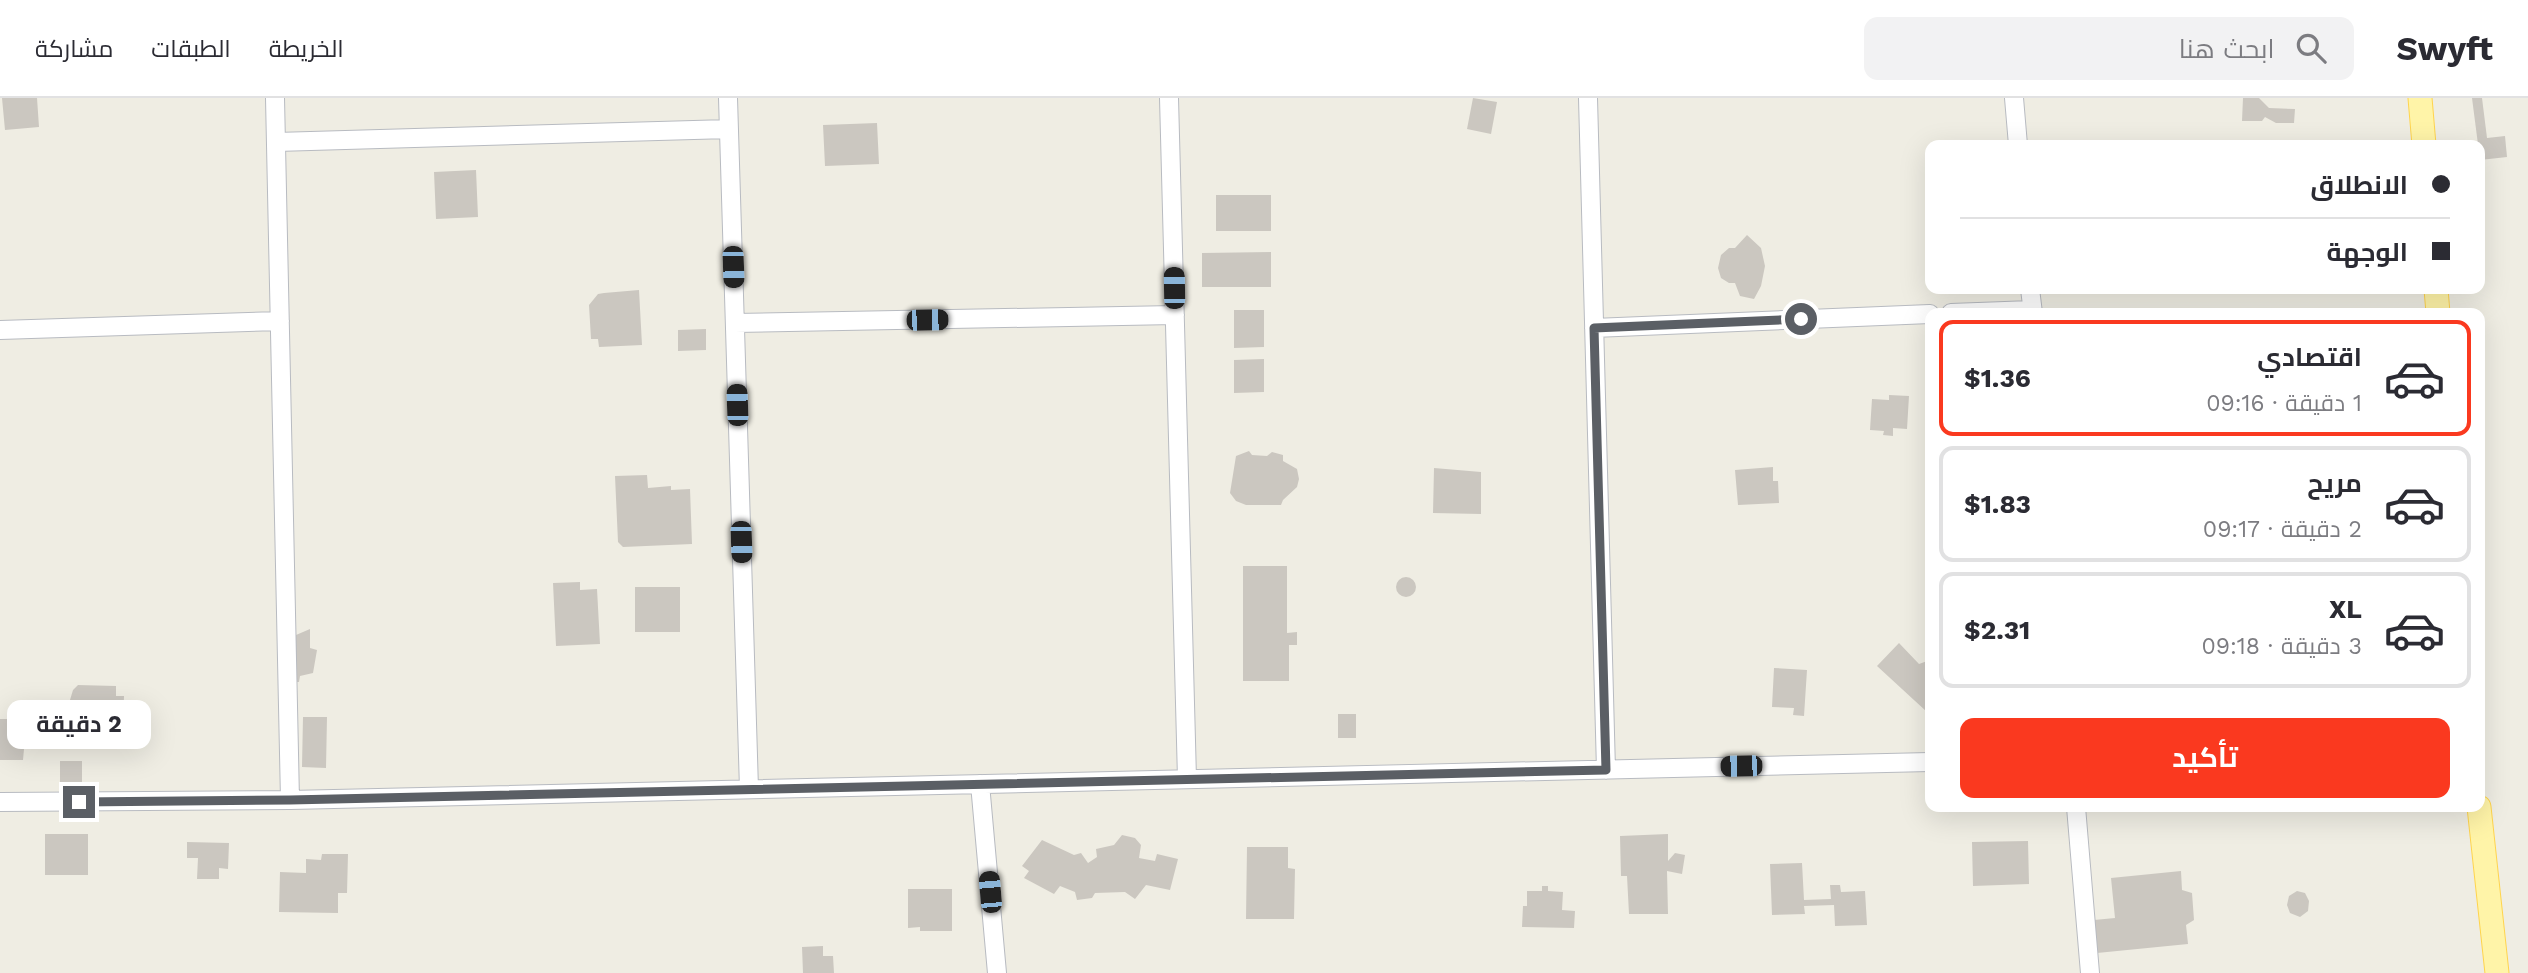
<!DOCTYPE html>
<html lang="ar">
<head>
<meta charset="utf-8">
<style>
	body { margin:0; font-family:"Work Sans",Cairo,sans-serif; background:#f2f2f3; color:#2b2b33; direction:rtl; height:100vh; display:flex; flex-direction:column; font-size:26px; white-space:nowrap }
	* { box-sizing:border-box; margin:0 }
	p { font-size:23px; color:#7c7c81 }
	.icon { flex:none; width:38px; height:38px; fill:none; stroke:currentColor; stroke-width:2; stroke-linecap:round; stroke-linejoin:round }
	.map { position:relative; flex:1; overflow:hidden; direction:ltr }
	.drawer { position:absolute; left:1925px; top:210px; width:560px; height:504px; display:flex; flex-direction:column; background:#fff; border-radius:14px; box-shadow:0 7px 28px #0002; direction:rtl }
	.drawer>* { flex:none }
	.banner { position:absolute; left:1925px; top:42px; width:560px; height:154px; border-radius:14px; box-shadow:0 7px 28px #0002; direction:rtl; display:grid; align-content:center; height:154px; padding:0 35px; background:#fff }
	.end { position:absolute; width:32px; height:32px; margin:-16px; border:9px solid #5b5f65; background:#fff; box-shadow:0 0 0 4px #fff }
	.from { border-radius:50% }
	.bubble { position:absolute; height:49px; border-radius:14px; background:#fff; box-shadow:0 7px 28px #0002; font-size:23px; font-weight:700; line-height:49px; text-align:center; direction:rtl }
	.car { position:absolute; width:21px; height:42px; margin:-21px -10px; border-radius:9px; box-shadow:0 0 5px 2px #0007; background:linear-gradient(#222 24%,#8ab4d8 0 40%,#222 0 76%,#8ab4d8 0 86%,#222 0) }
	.banner b { display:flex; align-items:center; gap:24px; height:66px; font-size:26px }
	.banner b+b { border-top:2px solid #e1e1e2 }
	.banner i { width:18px; height:18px; background:#2b2b33 }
	ul { padding:12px 0 0; list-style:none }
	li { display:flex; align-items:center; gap:21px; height:116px; margin:0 14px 10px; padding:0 21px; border:4px solid #e1e1e2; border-radius:14px }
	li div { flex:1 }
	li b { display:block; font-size:26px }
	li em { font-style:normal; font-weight:700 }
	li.active { border-color:#fa391f }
	li>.icon { width:63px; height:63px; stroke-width:1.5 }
	.cta { display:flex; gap:14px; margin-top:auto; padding:14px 35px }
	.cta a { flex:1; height:80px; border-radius:14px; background:#fa391f; color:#fff; font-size:28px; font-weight:700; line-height:80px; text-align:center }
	header { display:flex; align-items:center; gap:42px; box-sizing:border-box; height:98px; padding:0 35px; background:#fff; border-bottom:2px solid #e1e1e2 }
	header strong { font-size:33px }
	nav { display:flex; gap:38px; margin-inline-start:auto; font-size:24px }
	.search { width:490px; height:63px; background:#f2f2f3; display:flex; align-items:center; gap:18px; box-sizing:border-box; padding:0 24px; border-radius:14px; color:#7c7c81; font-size:26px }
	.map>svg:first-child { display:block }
</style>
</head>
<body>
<header>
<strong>Swyft</strong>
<div class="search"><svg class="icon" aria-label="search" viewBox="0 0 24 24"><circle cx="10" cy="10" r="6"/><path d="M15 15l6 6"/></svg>ابحث هنا</div>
<nav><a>الخريطة</a><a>الطبقات</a><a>مشاركة</a></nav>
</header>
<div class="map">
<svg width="2528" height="875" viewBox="0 0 2528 875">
	<rect width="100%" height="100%" fill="#efede3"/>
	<!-- building -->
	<path fill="#cbc7c0" d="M2 0H37L39 29 5 32Z
		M1473 0 1497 4 1491 36 1467 31Z
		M2243 0H2259L2269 10 2295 11 2294 25H2276L2265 19 2262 23H2242Z
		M2472 0H2482L2487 40 2505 38 2507 59 2480 62Z
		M877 25 879 66 825 68 823 27Z
		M476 72 478 119 436 121 434 74Z
		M1216 97H1271V133H1216Z
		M1747 137 1761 150 1765 168 1761 188 1754 201 1740 198 1735 185H1729L1721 180 1718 170 1721 157 1729 150H1735Z
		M1271 154V189H1202V155Z
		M639 192 642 247 599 249 598 241H591L589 207 598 196 604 195Z
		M1234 212H1264V249L1234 250Z
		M706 231V252L678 253V232Z
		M1264 261V294L1234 295V262Z
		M1889 297 1909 298 1907 331 1893 330V338L1883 337 1884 333 1870 332 1872 301 1889 302Z
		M1249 353 1252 357 1267 358 1272 354 1283 357V363L1297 371 1299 381 1297 389 1283 402 1281 407H1246L1236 403 1230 395 1236 358Z
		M1773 369V383H1778L1779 405 1738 407 1735 372Z
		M1434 370 1481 374V416L1433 415Z
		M647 377 648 390 671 388V392L690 391 692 446 623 449 618 444 615 378Z
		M1243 468H1287V535L1297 534V547H1289V583H1243Z
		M1396 489a10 10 0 1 1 20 0a10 10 0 1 1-20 0Z
		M580 484V492L597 491 600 546 556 548 553 485Z
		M635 489H680V534H635Z
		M310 531V550L317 552 313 575 300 578 299 584H290L289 540Z
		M1899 545 1919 566 1930 562V610L1927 614 1877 568Z
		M1774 570 1807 572 1804 618 1793 617 1794 610 1772 609Z
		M78 587 116 588V598H124L123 626H118V632L77 631V611L70 602 73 592Z
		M1338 616H1356V640H1338Z
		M303 619H327L326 670 302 669Z
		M0 621H23V637H34V651H24L23 662H0Z
		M60 663H82V685L60 684Z
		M45 736H88V777H45Z
		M1668 736V763L1675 755 1685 757 1682 776 1667 773 1668 816H1629L1627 778H1621L1620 738Z
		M1122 737 1135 740 1141 747 1139 760 1155 763 1157 756 1178 761 1170 792 1146 787 1135 801 1125 794 1095 795 1092 800 1077 802 1075 794 1060 788 1054 796 1024 780 1029 773 1022 768 1042 742 1074 757 1081 755 1088 765 1097 759 1096 751 1114 747Z
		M2028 743 2029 786 1973 788 1972 744Z
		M187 744 229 745 228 771 219 770V781H197L198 760H187Z
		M1247 749H1288V770L1295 771 1294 821H1246Z
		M322 756H348L347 795H338V815L279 814 280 774 306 775V761L321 762Z
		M1802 765 1804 802 1831 801 1830 787H1840L1841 794 1865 793 1867 827 1835 828 1834 807 1804 808 1805 816 1772 817 1770 766Z
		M2181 773 2182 792 2192 795 2194 822 2186 827 2188 846 2097 855 2094 822 2115 820 2111 780Z
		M1542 788H1548V793L1563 794 1562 812 1575 813 1574 830 1522 829 1523 808H1527V793H1542Z
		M908 791H952V833H920V829L908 830Z
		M2297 793 2305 795 2309 803 2308 813 2300 819 2290 815 2287 807 2289 798Z
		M823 848V858H833L834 875H803L802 849Z"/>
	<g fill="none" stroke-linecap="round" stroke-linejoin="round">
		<!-- minor casing -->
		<g stroke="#b8bbc1" stroke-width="20">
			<path id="minor" d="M275 0 290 702
				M728 0 749 691
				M1169 0 1187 681
				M1588 0 1606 672
				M2014 0 2018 47
				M276 44 729 31
				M2030 191 2033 215
				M1951 215 2032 212
				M735 225 1175 217
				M1594 230 1930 216
				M0 232 280 223
				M980 686 997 875
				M0 704 290 702 1930 664
				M2076 709 2090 875"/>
		</g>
		<!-- major casing -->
		<g stroke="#ffd44d" stroke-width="25">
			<path id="major" d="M2420 0 2424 47
				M2436 191 2438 215
				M2479 709 2497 875"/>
		</g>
		<!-- minor -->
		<use href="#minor" stroke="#fff" stroke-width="18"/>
		<!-- major -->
		<use href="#major" stroke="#fff4a8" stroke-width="23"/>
	</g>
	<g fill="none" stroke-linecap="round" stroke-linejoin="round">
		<!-- route -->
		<path stroke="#5b5f65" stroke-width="9" d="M79 704 290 702 1606 672 1594 230 1801 221"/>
	</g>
</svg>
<i class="end from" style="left:1801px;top:221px"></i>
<i class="end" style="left:79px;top:704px"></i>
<div class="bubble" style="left:7px;top:602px;width:144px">2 دقيقة</div>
<i class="car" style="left:733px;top:169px;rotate:178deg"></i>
<i class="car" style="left:1174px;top:190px;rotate:359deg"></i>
<i class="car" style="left:927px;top:222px;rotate:89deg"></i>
<i class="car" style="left:737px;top:307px;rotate:358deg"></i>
<i class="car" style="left:741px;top:444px;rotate:178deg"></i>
<i class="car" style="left:1741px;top:668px;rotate:269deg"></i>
<i class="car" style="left:990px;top:794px;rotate:355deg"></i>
<div class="banner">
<b><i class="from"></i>الانطلاق</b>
<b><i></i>الوجهة</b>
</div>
<section class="drawer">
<ul>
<li class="active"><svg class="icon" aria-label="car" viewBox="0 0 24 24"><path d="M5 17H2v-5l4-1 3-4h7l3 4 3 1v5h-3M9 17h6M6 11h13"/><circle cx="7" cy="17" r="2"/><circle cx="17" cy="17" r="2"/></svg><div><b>اقتصادي</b><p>1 دقيقة · 09:16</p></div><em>$1.36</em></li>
<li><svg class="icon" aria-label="car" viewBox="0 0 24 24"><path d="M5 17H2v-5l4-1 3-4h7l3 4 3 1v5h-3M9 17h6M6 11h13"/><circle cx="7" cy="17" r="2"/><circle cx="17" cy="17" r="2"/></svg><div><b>مريح</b><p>2 دقيقة · 09:17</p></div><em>$1.83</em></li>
<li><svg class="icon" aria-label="car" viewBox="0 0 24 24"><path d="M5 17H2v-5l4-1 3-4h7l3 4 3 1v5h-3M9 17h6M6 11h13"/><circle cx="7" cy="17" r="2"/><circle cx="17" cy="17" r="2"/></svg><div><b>XL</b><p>3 دقيقة · 09:18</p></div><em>$2.31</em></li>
</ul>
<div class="cta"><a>تأكيد</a></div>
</section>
</div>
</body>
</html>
